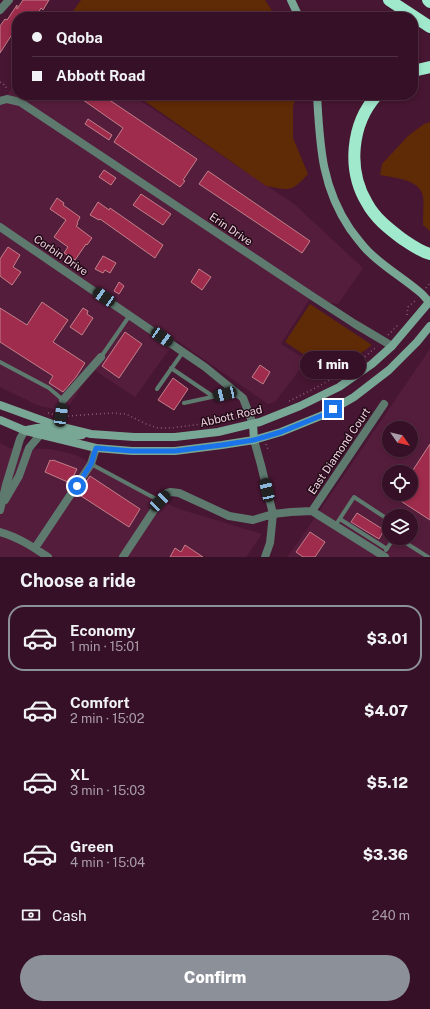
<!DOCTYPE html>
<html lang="en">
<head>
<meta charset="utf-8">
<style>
	body { margin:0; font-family:"Public Sans",sans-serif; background:#3d192e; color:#f1f3f6; height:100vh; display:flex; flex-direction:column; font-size:15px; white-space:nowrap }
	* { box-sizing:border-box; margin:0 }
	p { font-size:13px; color:#aa9da7 }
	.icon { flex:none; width:22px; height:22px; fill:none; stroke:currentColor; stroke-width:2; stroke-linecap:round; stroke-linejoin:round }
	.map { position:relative; height:557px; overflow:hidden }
	.details { display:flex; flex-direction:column; background:#351026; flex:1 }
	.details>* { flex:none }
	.hud { position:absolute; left:12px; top:12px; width:406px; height:88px; border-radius:16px; box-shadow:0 2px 6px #0003,0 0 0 1px #4f3043; display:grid; align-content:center; height:88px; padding:0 20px; background:#351026 }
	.needle { width:26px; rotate:124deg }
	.controls { position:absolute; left:382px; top:421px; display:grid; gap:8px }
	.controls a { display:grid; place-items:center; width:36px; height:36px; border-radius:50%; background:#351026; box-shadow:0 2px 6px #0003,0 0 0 1px #4f3043; font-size:20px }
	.end { position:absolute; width:18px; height:18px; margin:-9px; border:5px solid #1a73e8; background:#fff; box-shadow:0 0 0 2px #fff }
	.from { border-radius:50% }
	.bubble { position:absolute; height:28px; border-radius:14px; background:#351026; box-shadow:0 2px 6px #0003,0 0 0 1px #4f3043; font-size:13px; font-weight:800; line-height:28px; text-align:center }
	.car { position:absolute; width:12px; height:24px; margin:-12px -6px; border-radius:5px; box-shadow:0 0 3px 1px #0007; background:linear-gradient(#222 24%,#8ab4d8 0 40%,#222 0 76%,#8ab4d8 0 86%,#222 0) }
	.hud b { display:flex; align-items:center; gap:14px; height:38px; font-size:15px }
	.hud b+b { border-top:1px solid #4f3043 }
	.hud i { width:10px; height:10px; background:#f1f3f6 }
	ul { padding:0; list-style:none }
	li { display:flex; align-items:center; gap:12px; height:66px; margin:0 8px 6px; padding:0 12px; border:2px solid transparent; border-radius:16px }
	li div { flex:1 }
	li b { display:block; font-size:15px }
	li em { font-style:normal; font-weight:800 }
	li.current { border-color:#8c9099 }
	li>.icon { width:36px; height:36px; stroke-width:1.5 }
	h2 { padding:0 20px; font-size:18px; line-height:48px }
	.pay { display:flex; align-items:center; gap:10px; height:44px; padding:0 20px; font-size:15px }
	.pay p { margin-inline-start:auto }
	.action { display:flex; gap:8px; margin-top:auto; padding:8px 20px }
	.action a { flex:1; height:46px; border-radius:24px; background:#8c9099; color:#fff; font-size:16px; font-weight:800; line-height:46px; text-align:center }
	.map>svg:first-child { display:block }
</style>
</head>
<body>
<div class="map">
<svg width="430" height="557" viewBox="0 0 430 557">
	<rect width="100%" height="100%" fill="#471632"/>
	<!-- built -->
	<path fill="#551d3c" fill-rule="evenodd" d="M17 80V95H132L294 204 363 268 338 304 309 300 281 344 307 360 275 402 268 404 176 340 135 397 93 369 65 412 37 405 0 387V105Z
		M430 349V557H287L303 535ZM389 428H411V450H389ZM389 472H411V494H389ZM389 516H411V538H389Z
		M0 443 9 448 50 449 76 455 176 508 262 534 246 557H0Z"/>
	<!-- green -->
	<path fill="#5f2a06" d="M81 0H265L276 17H69Z
		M136 95H296L293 107V138L308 174C291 193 290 190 266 186Z
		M430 122V231L423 225C423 218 424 203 423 196 419 179 395 178 380 175L382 164 408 136 424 124Z
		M310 304 372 345 356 357 329 371 285 342Z"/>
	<!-- building -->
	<path fill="#9f2c4c" stroke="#c27f8a" d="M23 0H49L43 10 41 8 36 17H17V35L14 38 11 36 0 53V26L5 19 7 20 17 5V9Z
		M76 95H102L197 159 183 180 185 181 180 187 114 142 123 128Z
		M88 119 112 135 109 140 85 124Z
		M104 170 116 178 111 185 99 177Z
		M208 171 310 241 302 253 199 184Z
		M141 194 171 214 163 225 133 205Z
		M57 198 64 203 63 205 80 217 77 223 78 224 76 226 92 238 87 245 86 244 75 260 64 253 68 247 54 237 66 220 50 209Z
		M98 202 109 210 110 208 163 245 155 258 100 219 99 220 90 215Z
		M8 247 20 255 13 267 21 272 12 285 0 276V259Z
		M103 256 116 263 110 273 105 270 103 273 95 269Z
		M199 269 211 277 202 290 191 282Z
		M119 282 124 286 119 294 114 291Z
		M42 302 68 320 53 342 85 363 76 377 63 392 49 383 53 376 0 342V308L27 325Z
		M83 308 88 311 87 314 93 318 82 335 70 327Z
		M125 332 142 344 119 378 102 366Z
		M260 365 270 372 263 384 252 377Z
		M173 378 188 389 174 410 158 400Z
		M430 444V520L390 494H411V473Z
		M50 460 52 461 53 460 77 469 70 483 45 472Z
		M90 476 140 509 129 527 78 494Z
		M357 513 384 530 379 539 351 522Z
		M310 532 325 542 315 557H303L296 552Z
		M185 545 203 557H170L175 548 181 552Z"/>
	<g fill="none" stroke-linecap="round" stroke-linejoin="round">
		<!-- path -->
		<path stroke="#895e75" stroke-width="1.5" stroke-dasharray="1 3" stroke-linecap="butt" d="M0 82 6 86V91
			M426 288 430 283
			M407 315 408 307 416 300
			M388 335 398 325
			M289 401C320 386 352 370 377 346
			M48 413 56 415
			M68 416 111 413 126 414 146 424 158 428H171L224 421 242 417
			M266 444 268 449 270 451"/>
		<!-- service -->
		<path stroke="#5e7a6f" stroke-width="4" d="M101 357 130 315
			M0 362 49 388 63 400 60 426
			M171 368 214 397
			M157 389 183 352
			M184 403 235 392
			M91 464 160 501
			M340 519 387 549
			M335 526 354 497 389 520
			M398 538 428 557
			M386 550 394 538"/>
		<!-- minor -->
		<path stroke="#5e7a6f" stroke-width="8" d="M0 10 9 0
			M0 101 7 99 20 102 312 296 355 324 392 346
			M0 227 205 367 243 398 253 424
			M63 400 101 357
			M254 440 261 465 273 514 270 543 265 557
			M5 500 19 476 29 448 40 435
			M0 510 6 485 20 439 25 430
			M312 511 384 404
			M0 532C18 537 33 547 48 557
			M35 548 91 464 96 448
			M123 557 160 501 167 493 171 492 179 493 229 516 253 520 273 514 291 512 312 511 385 557"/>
		<!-- secondary -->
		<path stroke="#79a795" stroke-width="8" d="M291 0 299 17
			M317 95C320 145 321 186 350 229 357 238 363 247 371 254 387 269 406 280 422 294 425 297 427 300 430 303
			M0 405 58 426 91 434 134 437H175L218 432 260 422 300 406 339 387 372 364 392 346 430 301
			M0 420 26 431 96 448 132 451H175L222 445 254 440 281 432 323 415 354 397 389 370 417 342 430 326
			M253 424 254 440
			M27 430C33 429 38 427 43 428 56 430 69 438 82 435"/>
		<!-- motorway -->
		<path stroke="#a0e9cd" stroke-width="12" d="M389 0 430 27
			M428 0 430 2
			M413 71 430 67
			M377 95C351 124 347 170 367 203 375 218 388 228 401 238 410 244 419 251 430 254"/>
	</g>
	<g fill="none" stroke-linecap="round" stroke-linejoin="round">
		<!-- route -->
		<path stroke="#1a73e8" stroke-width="5" d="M77 486 91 464 96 448 132 451H175L222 445 254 440 281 432 323 415 333 409"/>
	</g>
	<g text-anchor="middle" stroke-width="3" stroke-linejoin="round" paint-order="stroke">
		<!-- street labels -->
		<g font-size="11" fill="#f1d0df" stroke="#210b17">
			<text transform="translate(231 229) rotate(34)" y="4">Erin Drive</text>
			<text transform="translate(61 255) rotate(34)" y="4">Corbin Drive</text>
			<text transform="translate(231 416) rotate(-13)" y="4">Abbott Road</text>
			<text transform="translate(339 451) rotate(-56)" y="4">East Diamond Court</text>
		</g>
	</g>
</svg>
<div class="controls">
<a><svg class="needle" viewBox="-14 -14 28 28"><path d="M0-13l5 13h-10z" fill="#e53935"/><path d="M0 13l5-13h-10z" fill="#aa9da7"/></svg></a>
<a><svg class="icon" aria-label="locate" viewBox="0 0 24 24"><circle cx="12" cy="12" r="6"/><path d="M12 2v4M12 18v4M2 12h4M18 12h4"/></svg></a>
<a><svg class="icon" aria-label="layers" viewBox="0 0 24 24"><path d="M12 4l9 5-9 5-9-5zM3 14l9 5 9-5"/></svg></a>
</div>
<i class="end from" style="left:77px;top:486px"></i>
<i class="end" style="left:333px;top:409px"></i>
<div class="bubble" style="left:300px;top:351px;width:66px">1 min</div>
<i class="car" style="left:104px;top:297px;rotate:304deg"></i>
<i class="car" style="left:162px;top:337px;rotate:125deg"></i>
<i class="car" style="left:225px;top:394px;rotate:257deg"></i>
<i class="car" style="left:61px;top:415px;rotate:8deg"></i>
<i class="car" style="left:267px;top:490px;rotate:347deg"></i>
<i class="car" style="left:160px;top:501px;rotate:44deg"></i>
<div class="hud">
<b><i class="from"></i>Qdoba</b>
<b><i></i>Abbott Road</b>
</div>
</div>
<section class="details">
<h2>Choose a ride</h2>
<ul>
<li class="current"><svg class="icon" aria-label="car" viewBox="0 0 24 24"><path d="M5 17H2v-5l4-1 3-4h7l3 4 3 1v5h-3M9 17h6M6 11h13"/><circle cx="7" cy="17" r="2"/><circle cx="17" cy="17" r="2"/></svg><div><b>Economy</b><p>1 min · 15:01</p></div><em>$3.01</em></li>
<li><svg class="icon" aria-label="car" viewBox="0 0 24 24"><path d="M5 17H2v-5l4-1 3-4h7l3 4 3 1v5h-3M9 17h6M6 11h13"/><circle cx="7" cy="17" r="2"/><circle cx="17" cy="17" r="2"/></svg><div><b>Comfort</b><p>2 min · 15:02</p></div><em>$4.07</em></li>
<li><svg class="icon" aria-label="car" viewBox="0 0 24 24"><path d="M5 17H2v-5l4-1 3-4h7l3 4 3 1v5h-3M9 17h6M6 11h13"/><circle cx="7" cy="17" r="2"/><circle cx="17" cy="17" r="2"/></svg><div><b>XL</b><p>3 min · 15:03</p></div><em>$5.12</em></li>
<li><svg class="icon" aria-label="car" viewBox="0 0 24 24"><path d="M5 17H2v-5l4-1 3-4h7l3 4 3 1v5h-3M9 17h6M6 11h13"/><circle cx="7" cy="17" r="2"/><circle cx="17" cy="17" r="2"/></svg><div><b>Green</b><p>4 min · 15:04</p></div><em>$3.36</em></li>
</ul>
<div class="pay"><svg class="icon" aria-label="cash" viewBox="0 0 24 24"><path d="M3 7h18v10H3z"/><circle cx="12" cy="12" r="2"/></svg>Cash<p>240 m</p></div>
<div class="action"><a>Confirm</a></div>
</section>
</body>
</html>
